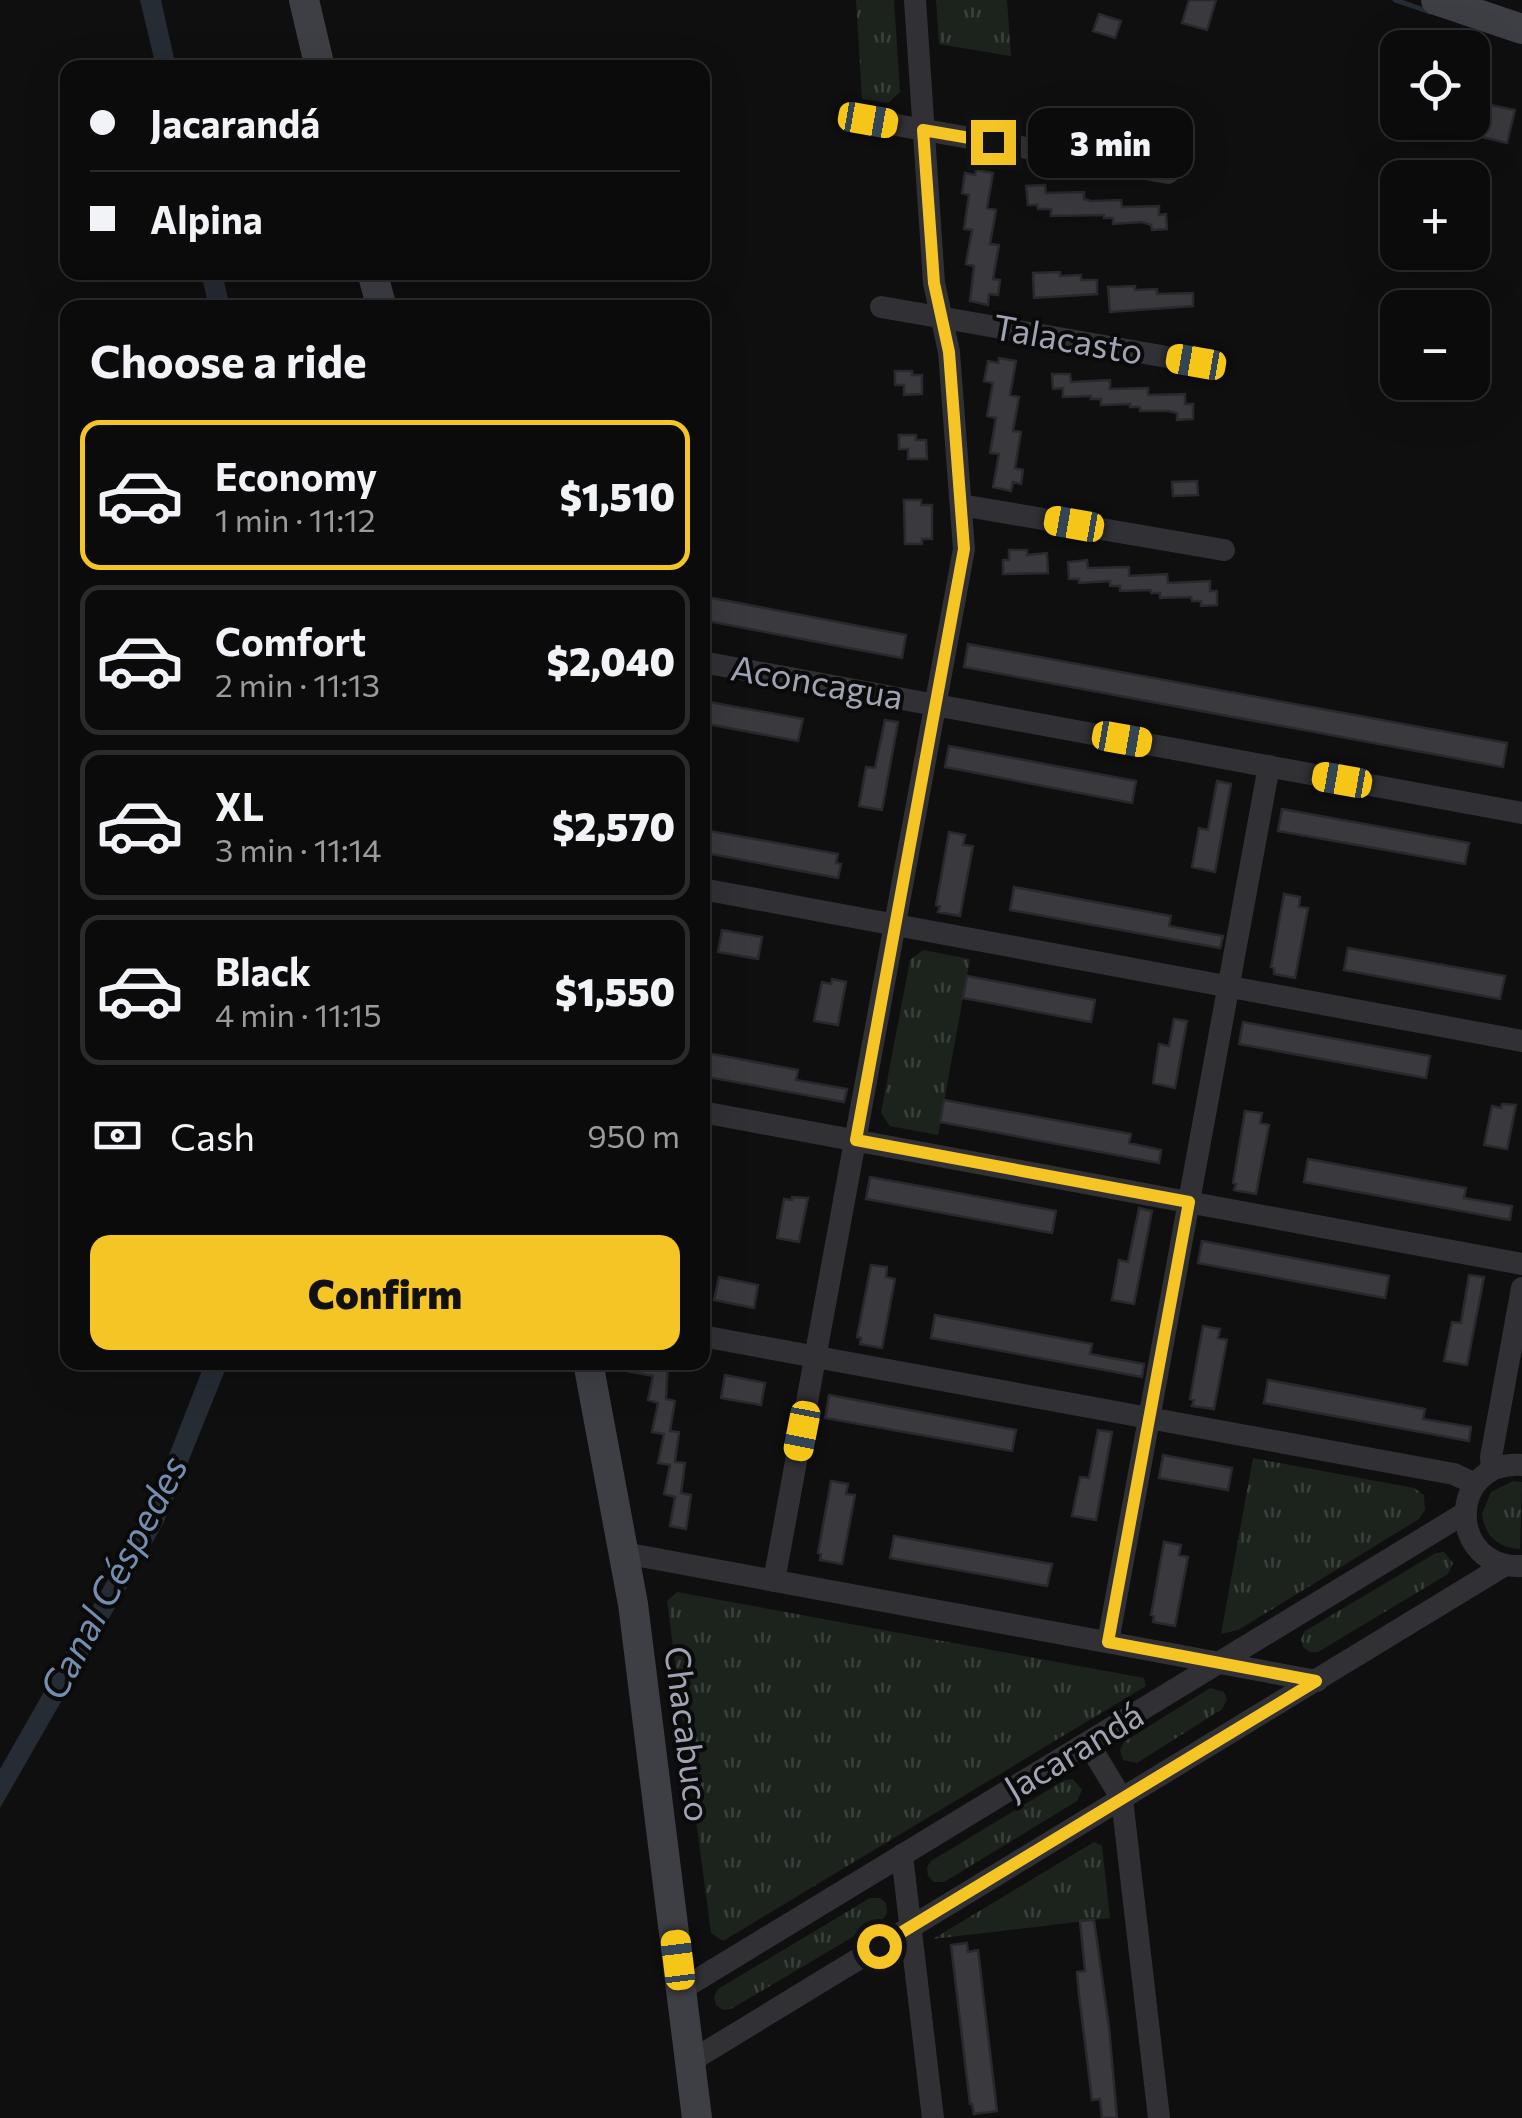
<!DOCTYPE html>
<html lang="en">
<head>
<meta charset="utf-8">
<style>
	body { margin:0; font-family:Commissioner,sans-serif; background:#19191a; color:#f1f3f6; height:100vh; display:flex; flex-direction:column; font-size:38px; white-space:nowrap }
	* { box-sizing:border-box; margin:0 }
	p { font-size:32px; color:#9a9b9d }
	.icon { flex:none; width:55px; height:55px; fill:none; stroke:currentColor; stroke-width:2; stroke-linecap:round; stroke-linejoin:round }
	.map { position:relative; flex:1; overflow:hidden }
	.details { position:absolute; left:60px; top:300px; width:650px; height:1070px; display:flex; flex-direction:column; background:#0b0b0c; border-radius:20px; box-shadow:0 10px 40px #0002,0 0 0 2px #2b2b2d }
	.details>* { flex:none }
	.hud { position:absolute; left:60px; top:60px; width:650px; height:220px; border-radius:20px; box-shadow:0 10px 40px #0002,0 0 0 2px #2b2b2d; display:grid; align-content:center; height:220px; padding:0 30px; background:#0b0b0c }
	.fabs { position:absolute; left:1380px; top:30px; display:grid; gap:20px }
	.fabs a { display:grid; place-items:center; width:110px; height:110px; border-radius:20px; background:#0b0b0c; box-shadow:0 10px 40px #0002,0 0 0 2px #2b2b2d; font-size:50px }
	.end { position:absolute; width:45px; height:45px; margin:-22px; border:12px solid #f4c524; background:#111; box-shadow:0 0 0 5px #111 }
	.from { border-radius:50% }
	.bubble { position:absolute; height:70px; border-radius:20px; background:#0b0b0c; box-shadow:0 10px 40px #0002,0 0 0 2px #2b2b2d; font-size:32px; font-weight:800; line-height:70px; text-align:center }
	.car { position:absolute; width:30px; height:60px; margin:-30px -15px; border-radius:12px; box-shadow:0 0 8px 2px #0007; background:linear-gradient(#f5c518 24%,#345 0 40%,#f5c518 0 76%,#345 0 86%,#f5c518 0) }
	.hud b { display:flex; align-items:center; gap:35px; height:95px; font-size:38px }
	.hud b+b { border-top:2px solid #2b2b2d }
	.hud i { width:25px; height:25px; background:#f1f3f6 }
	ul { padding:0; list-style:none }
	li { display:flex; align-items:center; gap:30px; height:150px; margin:0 20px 15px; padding:0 10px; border:5px solid #2b2b2d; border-radius:20px }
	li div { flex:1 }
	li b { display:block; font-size:38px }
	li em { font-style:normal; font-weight:800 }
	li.on { border-color:#f4c524 }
	li>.icon { width:90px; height:90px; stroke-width:1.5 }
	h2 { padding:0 30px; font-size:45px; line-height:120px }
	.pay { display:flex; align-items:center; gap:25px; height:110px; padding:0 30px; font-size:38px }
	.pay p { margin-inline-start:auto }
	.button { display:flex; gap:20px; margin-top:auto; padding:20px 30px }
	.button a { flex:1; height:115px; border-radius:20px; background:#f4c524; color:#111; font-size:40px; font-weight:800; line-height:115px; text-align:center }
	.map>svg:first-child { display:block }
</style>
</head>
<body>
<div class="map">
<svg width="1522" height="2118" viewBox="0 0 1522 2118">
	<defs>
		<pattern id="park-tufts" width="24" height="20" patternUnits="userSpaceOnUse" patternTransform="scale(2.5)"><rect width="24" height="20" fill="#1c231d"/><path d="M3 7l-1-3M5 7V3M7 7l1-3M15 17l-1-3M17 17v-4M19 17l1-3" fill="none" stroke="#3a403b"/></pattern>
	</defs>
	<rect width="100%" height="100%" fill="#0f0f10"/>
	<!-- park -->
	<path fill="url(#park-tufts)" d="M856 0H894L900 92 888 103 862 99Z
		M936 0H1007L1011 56 939 44Z
		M923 950 970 959 938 1135 890 1126 881 1113 910 960Z
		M1253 1458 1414 1488 1424 1495 1425 1510 1419 1519 1238 1630 1221 1634Z
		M1513 1481 1522 1482 1520 1549C1498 1548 1485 1536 1482 1514L1491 1492Z
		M1444 1552 1453 1563 1448 1574 1318 1652H1310L1303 1647 1301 1639 1305 1631 1436 1553Z
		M677 1592 1144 1678 1146 1686 723 1941 711 1933 667 1601Z
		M1210 1688 1224 1692 1227 1700 1222 1709 1137 1763 1123 1760 1120 1750 1124 1742Z
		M1073 1779 1082 1790 1077 1801 944 1882H934L928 1876 927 1867 931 1861 1065 1780Z
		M1094 1842 1102 1846 1110 1918 933 1939Z
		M870 1898H880L886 1903 887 1913 883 1919 731 2009 723 2010 716 2005 714 1997 718 1989Z"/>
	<!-- water -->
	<path fill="#262c34" d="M140 0H161L176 67H156Z
		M201 273H222L230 307H209Z
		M205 1363H228L163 1524 0 1808V1769L147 1511Z"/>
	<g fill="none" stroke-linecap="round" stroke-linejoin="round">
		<!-- stream -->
		<path stroke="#262c34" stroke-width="5" d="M1395 0 1430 12"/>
	</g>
	<!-- building -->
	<path fill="#39393e" stroke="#29292d" stroke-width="2.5" d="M1189 0H1216L1207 30 1182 23Z
		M1099 14 1121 21 1115 38 1093 31Z
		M1490 105 1515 110 1507 143 1444 128V122H1472V109L1488 112Z
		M976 170 993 173 987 208 996 210 990 244 999 245 993 279 1000 280 998 295 989 294 988 305 970 301 974 266 966 264 972 230 964 229 969 195 962 193 965 173 975 175Z
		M1045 185 1046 193 1084 192V199L1091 201 1121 200 1122 207 1159 206V215L1166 214 1167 229 1152 230 1151 225 1142 222 1113 224V218H1104V215L1051 216V209H1038L1037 205H1028L1026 186Z
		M1060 272V276L1081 275V280H1097V294L1034 298 1033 273Z
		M1135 286V290L1157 289V294L1193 293V306L1110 312 1108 287Z
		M999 358 1016 361 1010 395 1019 397 1013 431 1021 432 1015 468 1023 470 1021 484 1013 482 1011 491 993 487 999 454 990 453 996 418 987 416 993 383 984 381 988 361 998 363Z
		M895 371H912V375H922V394L904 395V385H895Z
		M1052 374H1070L1071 382 1110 380V389L1148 388V395L1185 394V404H1193V419L1177 420V413L1168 411H1140V407H1130V404L1101 405V399H1091V396L1063 397V388L1053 389Z
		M899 435H916V440H926L927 459H908V449H899Z
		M1197 481 1198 495 1173 496 1172 482Z
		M904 500H921V505H932V539H922V544H905Z
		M1009 550H1027V555L1047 553 1048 573 1003 574V560H1009Z
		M1087 560 1088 568 1129 567V576L1167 574 1168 583 1210 581V591H1217V605L1201 606V601H1192L1191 597 1160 598V593H1151V590L1120 591V586H1110V581L1079 583V579H1069L1068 562Z
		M702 596 906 635 902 658 702 620Z
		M968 644 1507 743 1503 767 964 667Z
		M704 701 803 719 798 741 702 723Z
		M885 720 898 722 882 810 859 806 866 767 875 768Z
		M949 746 1136 781 1132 803 945 767Z
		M1217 781 1231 784 1215 872 1192 867 1199 828 1208 830Z
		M1282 809 1469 843 1465 864 1278 831Z
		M710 831 838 854 836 863 841 864 838 878 706 853Z
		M949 832 965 835 963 845 973 846 960 916 938 912 940 906 936 905Z
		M1014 887 1171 916 1169 926 1223 936 1220 948 1010 910Z
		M1284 894 1300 897 1299 907 1308 908 1295 978 1274 974V968L1271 967Z
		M722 930 762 937 758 959 718 952Z
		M1348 948 1505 976 1500 999 1344 970Z
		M967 976 1095 1000 1091 1022 963 998Z
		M832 979 846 982 838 1025 814 1021 822 982 831 984Z
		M1174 1019 1187 1021 1175 1088 1153 1083 1159 1044 1169 1046Z
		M1243 1022 1430 1056 1426 1078 1239 1044Z
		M702 1052 798 1070 796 1080 847 1089 844 1102 702 1076Z
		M944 1100 1131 1134 1129 1143 1161 1150 1159 1163 940 1122Z
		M1502 1104 1516 1105 1507 1149 1484 1145 1492 1106 1501 1108Z
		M1245 1111 1262 1113 1260 1123 1269 1125 1256 1194 1234 1190 1236 1184 1233 1183Z
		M1308 1159 1466 1188 1464 1198 1512 1206 1510 1220 1304 1182Z
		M870 1177 1056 1211 1052 1233 866 1199Z
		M792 1197 808 1198 799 1242 777 1238 784 1199 792 1200Z
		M1139 1208 1152 1211 1134 1304 1112 1300 1119 1260 1128 1262Z
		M1202 1241 1389 1276 1385 1298 1198 1263Z
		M871 1265 887 1267 886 1277 895 1279 882 1348 860 1344 861 1338 857 1337Z
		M1469 1275 1484 1277 1467 1365 1444 1361 1452 1322 1461 1323Z
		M719 1277 758 1285 754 1308 714 1300Z
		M935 1315 1092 1344 1090 1354 1144 1364 1142 1377 931 1338Z
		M1203 1326 1220 1329 1218 1338 1227 1340 1214 1409 1192 1406 1194 1400 1190 1399Z
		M622 1362H668L666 1399 675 1401 670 1431 679 1432 675 1462 685 1463 681 1493 691 1495 686 1529 670 1526 675 1497 664 1494 670 1465 658 1463 664 1434 652 1432 658 1403 648 1400 653 1376 621 1370Z
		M725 1375 765 1383 761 1405 721 1398Z
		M1268 1380 1425 1409 1423 1419 1471 1427 1469 1441 1264 1403Z
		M829 1395 1016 1430 1012 1451 825 1418Z
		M1098 1430 1112 1432 1096 1520 1072 1516 1080 1477 1089 1478Z
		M1163 1455 1232 1468 1228 1490 1159 1478Z
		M831 1481 848 1484 846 1494 855 1495 842 1564 820 1560 821 1554 818 1553Z
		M894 1536 1052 1564 1047 1586 890 1558Z
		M1164 1542 1181 1545 1179 1555 1188 1557 1175 1626 1153 1622 1154 1616 1151 1615Z
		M1094 1920 1109 2027 1117 2118H1102L1100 2099 1092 2100 1079 1995 1077 1972 1085 1971 1080 1921Z
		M967 1943 968 1952 978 1950 997 2111 974 2114 972 2104H970L951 1945Z"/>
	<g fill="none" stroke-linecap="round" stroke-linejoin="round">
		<!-- street -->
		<path stroke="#303035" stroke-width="22" d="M868 120 1168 173
			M881 307 1196 362
			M961 505 1224 550
			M702 662 1522 813
			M702 889 1522 1041
			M702 1112 1522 1264
			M702 1336 1454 1474 1475 1484
			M1522 1465C1447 1460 1447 1569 1522 1566
			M1492 1470 1491 1457 1522 1288
			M624 1553 1317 1681
			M774 1581 964 549 949 352 934 283 915 0
			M1108 1642 1269 766
			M1088 1743 1122 1799 1159 2118
			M902 1855 933 2118
			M682 1989 1465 1513
			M691 2061 1505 1565"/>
		<!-- secondary -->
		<path stroke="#3e3f45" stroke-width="30" d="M304 0 320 68
			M1436 0 1522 29
			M372 272 382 308
			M588 1362 633 1604 697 2118"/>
	</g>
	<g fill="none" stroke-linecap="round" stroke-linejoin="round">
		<!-- route -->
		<path stroke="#f4c524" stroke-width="12" d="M879 1946 1316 1681 1108 1642 1189 1202 856 1140 964 549 949 352 934 283 923 130 993 142"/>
	</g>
	<g text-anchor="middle" stroke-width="8" stroke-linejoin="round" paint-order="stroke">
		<!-- street labels -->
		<g font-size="35" fill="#a0a3b2" stroke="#0a0a0b">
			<text transform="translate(1068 340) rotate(10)" y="12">Talacasto</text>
			<text transform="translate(817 683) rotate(10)" y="12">Aconcagua</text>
			<text transform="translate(687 1734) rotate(83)" y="12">Chacabuco</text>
			<text transform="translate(1074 1752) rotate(-31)" y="12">Jacarandá</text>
		</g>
		<!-- water labels -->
		<g font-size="38" font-style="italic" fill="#758dae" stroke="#0a0a0b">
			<text transform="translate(114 1578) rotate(-62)" y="13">Canal Céspedes</text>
		</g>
	</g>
</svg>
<div class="fabs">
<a><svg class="icon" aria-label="locate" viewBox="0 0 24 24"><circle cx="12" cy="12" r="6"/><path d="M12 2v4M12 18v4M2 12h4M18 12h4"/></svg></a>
<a>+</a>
<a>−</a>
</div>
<i class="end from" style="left:879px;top:1946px"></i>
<i class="end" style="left:993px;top:142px"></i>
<div class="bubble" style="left:1028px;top:108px;width:165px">3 min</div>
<i class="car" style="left:868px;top:120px;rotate:100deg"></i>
<i class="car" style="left:1196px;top:362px;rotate:280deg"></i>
<i class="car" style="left:1074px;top:524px;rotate:280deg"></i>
<i class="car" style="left:1122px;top:739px;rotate:100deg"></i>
<i class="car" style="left:1342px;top:780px;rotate:280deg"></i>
<i class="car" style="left:802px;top:1431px;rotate:191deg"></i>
<i class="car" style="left:678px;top:1960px;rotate:353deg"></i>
<div class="hud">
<b><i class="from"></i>Jacarandá</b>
<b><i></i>Alpina</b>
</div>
<section class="details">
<h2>Choose a ride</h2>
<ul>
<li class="on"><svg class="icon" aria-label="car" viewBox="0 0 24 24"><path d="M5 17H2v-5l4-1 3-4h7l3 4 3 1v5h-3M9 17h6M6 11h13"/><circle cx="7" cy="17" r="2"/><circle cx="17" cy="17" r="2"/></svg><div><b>Economy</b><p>1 min · 11:12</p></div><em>$1,510</em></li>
<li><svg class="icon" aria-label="car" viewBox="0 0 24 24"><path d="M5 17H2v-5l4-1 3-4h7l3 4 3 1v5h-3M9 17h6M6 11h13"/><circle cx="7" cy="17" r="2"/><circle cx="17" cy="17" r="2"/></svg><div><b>Comfort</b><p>2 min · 11:13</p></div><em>$2,040</em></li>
<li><svg class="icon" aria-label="car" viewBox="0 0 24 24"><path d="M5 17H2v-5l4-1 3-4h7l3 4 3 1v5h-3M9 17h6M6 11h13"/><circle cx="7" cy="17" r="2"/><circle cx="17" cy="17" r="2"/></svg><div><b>XL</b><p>3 min · 11:14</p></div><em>$2,570</em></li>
<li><svg class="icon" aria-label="car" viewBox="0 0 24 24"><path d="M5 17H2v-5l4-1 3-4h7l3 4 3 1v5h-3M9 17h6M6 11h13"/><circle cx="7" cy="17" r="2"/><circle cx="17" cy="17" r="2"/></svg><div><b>Black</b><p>4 min · 11:15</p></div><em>$1,550</em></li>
</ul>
<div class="pay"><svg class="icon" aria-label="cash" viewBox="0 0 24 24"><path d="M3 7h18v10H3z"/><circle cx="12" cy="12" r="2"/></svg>Cash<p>950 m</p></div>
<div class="button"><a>Confirm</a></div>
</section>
</div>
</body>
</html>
